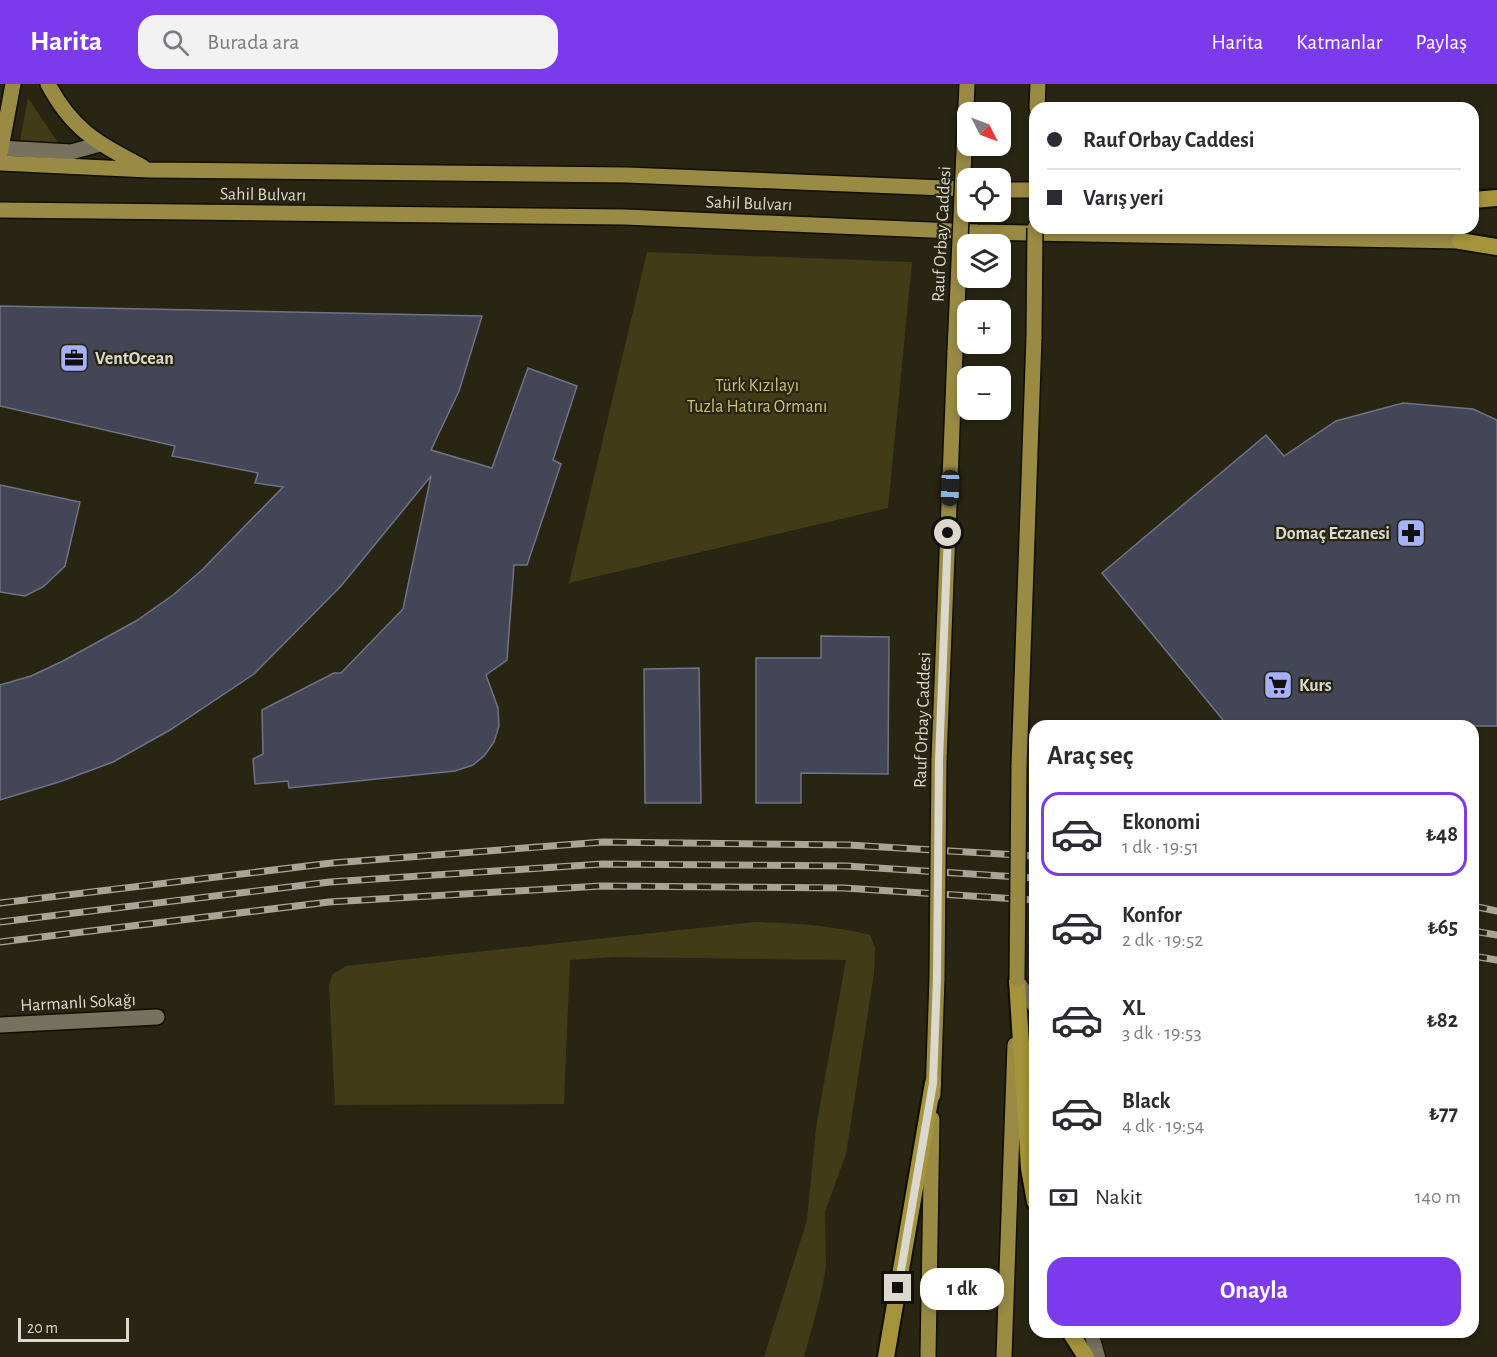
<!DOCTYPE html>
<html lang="tr">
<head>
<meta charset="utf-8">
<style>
	body { margin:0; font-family:"Alegreya Sans",sans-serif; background:#f2f2f3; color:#2b2b33; height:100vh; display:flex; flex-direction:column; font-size:22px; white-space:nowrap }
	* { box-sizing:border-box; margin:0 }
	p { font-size:20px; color:#7c7c81 }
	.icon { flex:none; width:33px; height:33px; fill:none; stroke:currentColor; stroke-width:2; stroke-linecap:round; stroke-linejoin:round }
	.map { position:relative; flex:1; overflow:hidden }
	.panel { position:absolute; left:1029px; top:636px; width:450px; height:618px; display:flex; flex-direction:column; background:#fff; border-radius:18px; box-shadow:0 3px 9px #0003 }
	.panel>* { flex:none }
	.hud { position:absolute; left:1029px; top:18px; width:450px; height:132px; border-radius:18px; box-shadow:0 3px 9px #0003; display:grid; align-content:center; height:132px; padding:0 18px; background:#fff }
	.needle { width:39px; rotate:132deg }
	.controls { position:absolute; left:957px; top:18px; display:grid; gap:12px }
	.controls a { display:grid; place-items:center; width:54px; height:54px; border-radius:12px; background:#fff; box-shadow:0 3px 9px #0003; font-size:30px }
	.scale { position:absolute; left:18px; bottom:15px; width:111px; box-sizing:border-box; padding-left:6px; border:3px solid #dbd9ce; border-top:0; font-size:16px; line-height:21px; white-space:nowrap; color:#dbd9ce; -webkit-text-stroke:4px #282513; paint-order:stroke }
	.end { position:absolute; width:27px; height:27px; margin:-14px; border:8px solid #dbd9ce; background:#111; box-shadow:0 0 0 3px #111 }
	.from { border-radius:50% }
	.bubble { position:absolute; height:42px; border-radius:18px; background:#fff; box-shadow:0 3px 9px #0003; font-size:20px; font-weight:700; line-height:42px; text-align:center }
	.car { position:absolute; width:18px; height:36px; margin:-18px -9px; border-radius:8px; box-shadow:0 0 4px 2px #0007; background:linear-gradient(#222 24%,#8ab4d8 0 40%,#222 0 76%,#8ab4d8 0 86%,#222 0) }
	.hud b { display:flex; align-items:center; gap:21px; height:57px; font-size:22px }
	.hud b+b { border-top:2px solid #e1e1e2 }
	.hud i { width:15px; height:15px; background:#2b2b33 }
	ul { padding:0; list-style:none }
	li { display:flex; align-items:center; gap:18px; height:84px; margin:0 12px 9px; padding:0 6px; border:3px solid transparent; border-radius:18px }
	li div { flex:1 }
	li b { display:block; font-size:22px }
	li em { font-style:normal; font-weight:700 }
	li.selected { border-color:#7c3aed }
	li>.icon { width:54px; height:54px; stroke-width:1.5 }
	h2 { padding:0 18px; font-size:27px; line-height:72px }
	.pay { display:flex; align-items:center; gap:15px; height:66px; padding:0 18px; font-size:22px }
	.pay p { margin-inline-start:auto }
	.button { display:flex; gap:12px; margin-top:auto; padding:12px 18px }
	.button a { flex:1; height:69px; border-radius:18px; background:#7c3aed; color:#fff; font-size:24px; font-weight:700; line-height:69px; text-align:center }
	header { display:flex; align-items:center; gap:36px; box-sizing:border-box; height:84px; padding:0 30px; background:#7c3aed; color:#fff }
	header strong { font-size:28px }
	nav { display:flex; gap:33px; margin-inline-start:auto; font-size:21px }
	.search { width:420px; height:54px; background:#f2f2f3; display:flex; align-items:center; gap:15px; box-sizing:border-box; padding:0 21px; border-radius:18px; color:#7c7c81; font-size:22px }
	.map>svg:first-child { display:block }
</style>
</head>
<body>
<header>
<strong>Harita</strong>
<div class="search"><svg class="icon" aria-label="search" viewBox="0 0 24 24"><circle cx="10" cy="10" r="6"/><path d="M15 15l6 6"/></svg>Burada ara</div>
<nav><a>Harita</a><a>Katmanlar</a><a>Paylaş</a></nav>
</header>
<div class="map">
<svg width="1497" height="1273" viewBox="0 0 1497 1273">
	<rect width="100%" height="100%" fill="#282513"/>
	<!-- green -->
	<path fill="#423b17" d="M28 14 59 60 20 57Z
		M647 168 912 178 888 424 569 499Z
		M755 838C795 839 830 841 870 851L875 863 874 889 846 1070 825 1128 826 1183 820 1214 804 1273H764L807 1136 816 1044 846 876 614 873 570 876 564 1020 335 1021 329 901 333 890 346 882Z"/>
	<!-- building -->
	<path fill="#434657" stroke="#6f7386" stroke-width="1.5" d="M0 222 482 232 459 307 431 366 492 384 528 284 577 302 553 376 561 380 527 481H514L507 576 486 591 498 624 499 642 494 658 484 672 473 681 455 687 289 704 288 697 255 700 253 675 263 670 262 626 334 589H341L403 525 431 392 341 502 254 590 170 646 113 678 62 697 0 716V601L31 592 63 577 136 537 173 511 202 486 283 403 255 399 258 389 172 372 175 362 0 322Z
		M1403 319 1473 325 1497 336V642H1228L1102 489 1266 351 1284 372 1336 337Z
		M0 401 80 418 65 482 43 503 25 512 0 508Z
		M821 552 889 553 888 690 801 689V719H756V574H821Z
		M699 584 701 719H645L644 585Z"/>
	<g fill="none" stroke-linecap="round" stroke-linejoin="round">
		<!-- service casing -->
		<g stroke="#110d01" stroke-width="16">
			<path id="service" d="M1017 896 1035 923
				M1091 1248 1098 1273"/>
		</g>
		<!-- pedestrian casing -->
		<g stroke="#110d01" stroke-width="18">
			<path id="pedestrian" d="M0 64 71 68 100 60"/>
		</g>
		<!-- minor casing -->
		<g stroke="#110d01" stroke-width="18">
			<path id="minor" d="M0 941 157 933"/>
		</g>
		<!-- primary casing -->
		<g stroke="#110d01" stroke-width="18">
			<path id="primary" d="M48 0C73 47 98 59 143 83
				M1037 24 1038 0
				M0 70 13 0
				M0 79 149 86 627 91 968 105
				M1000 106H1035
				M0 126 625 133 977 148 1460 157
				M939 676 955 267
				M1019 683 1034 253
				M933 1011 937 894
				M928 1273 932 1035
				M1004 1273 1015 961"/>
		</g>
		<!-- trunk casing -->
		<g stroke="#110d01" stroke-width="20">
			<path id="trunk" d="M1473 116 1497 114
				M1460 157 1497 163
				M1017 896 1029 1084 1035 1118
				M1070 1248 1086 1273
				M886 1273 933 999"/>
		</g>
		<!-- service -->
		<use href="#service" stroke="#76725e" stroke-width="14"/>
		<!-- pedestrian -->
		<use href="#pedestrian" stroke="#76725e" stroke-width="15"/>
		<!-- minor -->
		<use href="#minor" stroke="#76725e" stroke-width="15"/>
		<!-- primary -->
		<use href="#primary" stroke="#998b44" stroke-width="15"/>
		<!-- trunk -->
		<use href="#trunk" stroke="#a5943b" stroke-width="16"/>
		<!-- rail casing -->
		<g stroke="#a7a598" stroke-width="7">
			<path id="rail" d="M0 819 332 779 603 758 849 761 1035 772
				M1473 822 1497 827
				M0 838 330 798 602 780 846 782 1035 794
				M1473 847 1497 851
				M0 858 329 818 601 802 844 804 1035 816
				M1473 872 1497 876"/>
		</g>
		<!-- rail -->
		<use href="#rail" stroke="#282513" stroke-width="4.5" stroke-dasharray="14" stroke-linecap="butt"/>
		<!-- primary-bridge casing -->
		<g stroke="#110d01" stroke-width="18" stroke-linecap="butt">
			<path id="primary-bridge" d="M1034 253 1035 144
				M955 267 967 0
				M937 894 939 676
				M1017 896 1019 683"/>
		</g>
		<!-- primary-bridge -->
		<use href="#primary-bridge" stroke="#998b44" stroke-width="15"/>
	</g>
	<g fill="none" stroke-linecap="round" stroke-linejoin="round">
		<!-- route -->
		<path stroke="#dbd9ce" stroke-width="8" d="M898 1204 933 999 937 894 939 676 948 449"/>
	</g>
	<!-- icons -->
	<defs>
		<g id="office-square" transform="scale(1.5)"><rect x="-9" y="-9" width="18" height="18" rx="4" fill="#a6b1fc" stroke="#282513"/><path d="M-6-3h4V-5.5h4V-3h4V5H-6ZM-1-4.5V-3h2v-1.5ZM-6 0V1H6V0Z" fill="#111"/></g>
		<g id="pharmacy-square" transform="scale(1.5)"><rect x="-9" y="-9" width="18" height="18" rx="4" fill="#a6b1fc" stroke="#282513"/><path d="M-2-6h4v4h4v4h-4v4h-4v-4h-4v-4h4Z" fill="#111"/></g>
		<g id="supermarket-square" transform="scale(1.5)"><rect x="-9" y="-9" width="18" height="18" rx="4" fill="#a6b1fc" stroke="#282513"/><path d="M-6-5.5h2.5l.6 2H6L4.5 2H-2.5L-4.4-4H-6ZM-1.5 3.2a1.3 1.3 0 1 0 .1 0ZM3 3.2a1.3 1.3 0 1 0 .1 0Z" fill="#111"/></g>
	</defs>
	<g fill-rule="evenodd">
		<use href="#office-square" x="74" y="274"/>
		<use href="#pharmacy-square" x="1411" y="449"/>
		<use href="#supermarket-square" x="1278" y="601"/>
	</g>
	<g text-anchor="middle" stroke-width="4.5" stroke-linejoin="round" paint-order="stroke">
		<!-- street labels -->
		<g font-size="18" fill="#dbd9ce" stroke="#282513">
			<text transform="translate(263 110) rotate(1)" y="6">Sahil Bulvarı</text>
			<text transform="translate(749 119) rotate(2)" y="6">Sahil Bulvarı</text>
			<text transform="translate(941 150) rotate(-87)" y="6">Rauf Orbay Caddesi</text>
			<text transform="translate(922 636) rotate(-88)" y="6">Rauf Orbay Caddesi</text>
			<text transform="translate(78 918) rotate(-3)" y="6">Harmanlı Sokağı</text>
		</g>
		<!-- poi labels -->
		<g font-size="18" font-weight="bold" fill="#dbd9ce" stroke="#282513" text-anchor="start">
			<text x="95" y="280">VentOcean</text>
			<text x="1390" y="455" text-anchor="end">Domaç Eczanesi</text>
			<text x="1299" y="607">Kurs</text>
		</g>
		<!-- park labels -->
		<g font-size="18" fill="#cebf79" stroke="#282513">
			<text x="757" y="307">Türk Kızılayı<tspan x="757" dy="21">Tuzla Hatıra Ormanı</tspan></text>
		</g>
	</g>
</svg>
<div class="controls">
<a><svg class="needle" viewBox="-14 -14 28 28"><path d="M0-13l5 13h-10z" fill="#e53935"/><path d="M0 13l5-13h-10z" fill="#7c7c81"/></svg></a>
<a><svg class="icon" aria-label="locate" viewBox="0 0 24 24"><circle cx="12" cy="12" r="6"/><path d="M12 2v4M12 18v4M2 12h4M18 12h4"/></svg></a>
<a><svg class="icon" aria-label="layers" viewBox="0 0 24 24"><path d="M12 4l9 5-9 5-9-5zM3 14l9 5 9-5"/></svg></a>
<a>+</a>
<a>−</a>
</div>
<div class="scale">20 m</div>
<i class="end from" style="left:948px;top:449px"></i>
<i class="end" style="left:898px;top:1204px"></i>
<div class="bubble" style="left:920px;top:1184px;width:84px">1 dk</div>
<i class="car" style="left:950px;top:404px;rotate:182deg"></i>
<div class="hud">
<b><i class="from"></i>Rauf Orbay Caddesi</b>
<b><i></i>Varış yeri</b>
</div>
<section class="panel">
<h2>Araç seç</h2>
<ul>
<li class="selected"><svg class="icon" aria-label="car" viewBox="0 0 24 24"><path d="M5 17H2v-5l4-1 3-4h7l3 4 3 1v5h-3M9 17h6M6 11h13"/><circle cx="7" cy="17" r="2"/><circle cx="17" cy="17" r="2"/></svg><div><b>Ekonomi</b><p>1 dk · 19:51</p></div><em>₺48</em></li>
<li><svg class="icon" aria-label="car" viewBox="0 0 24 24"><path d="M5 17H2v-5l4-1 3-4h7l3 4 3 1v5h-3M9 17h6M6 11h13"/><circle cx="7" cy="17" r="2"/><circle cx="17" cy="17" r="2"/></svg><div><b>Konfor</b><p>2 dk · 19:52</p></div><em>₺65</em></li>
<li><svg class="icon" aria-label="car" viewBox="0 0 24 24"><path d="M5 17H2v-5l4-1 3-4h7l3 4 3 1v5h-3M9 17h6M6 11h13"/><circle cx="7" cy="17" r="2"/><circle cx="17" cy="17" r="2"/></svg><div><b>XL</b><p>3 dk · 19:53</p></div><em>₺82</em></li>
<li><svg class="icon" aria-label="car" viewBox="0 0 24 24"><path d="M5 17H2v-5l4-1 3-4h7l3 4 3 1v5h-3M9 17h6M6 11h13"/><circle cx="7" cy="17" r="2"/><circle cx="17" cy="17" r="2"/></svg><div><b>Black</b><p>4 dk · 19:54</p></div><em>₺77</em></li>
</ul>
<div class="pay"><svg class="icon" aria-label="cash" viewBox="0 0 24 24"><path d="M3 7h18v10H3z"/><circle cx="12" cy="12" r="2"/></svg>Nakit<p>140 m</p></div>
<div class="button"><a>Onayla</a></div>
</section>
</div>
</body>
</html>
